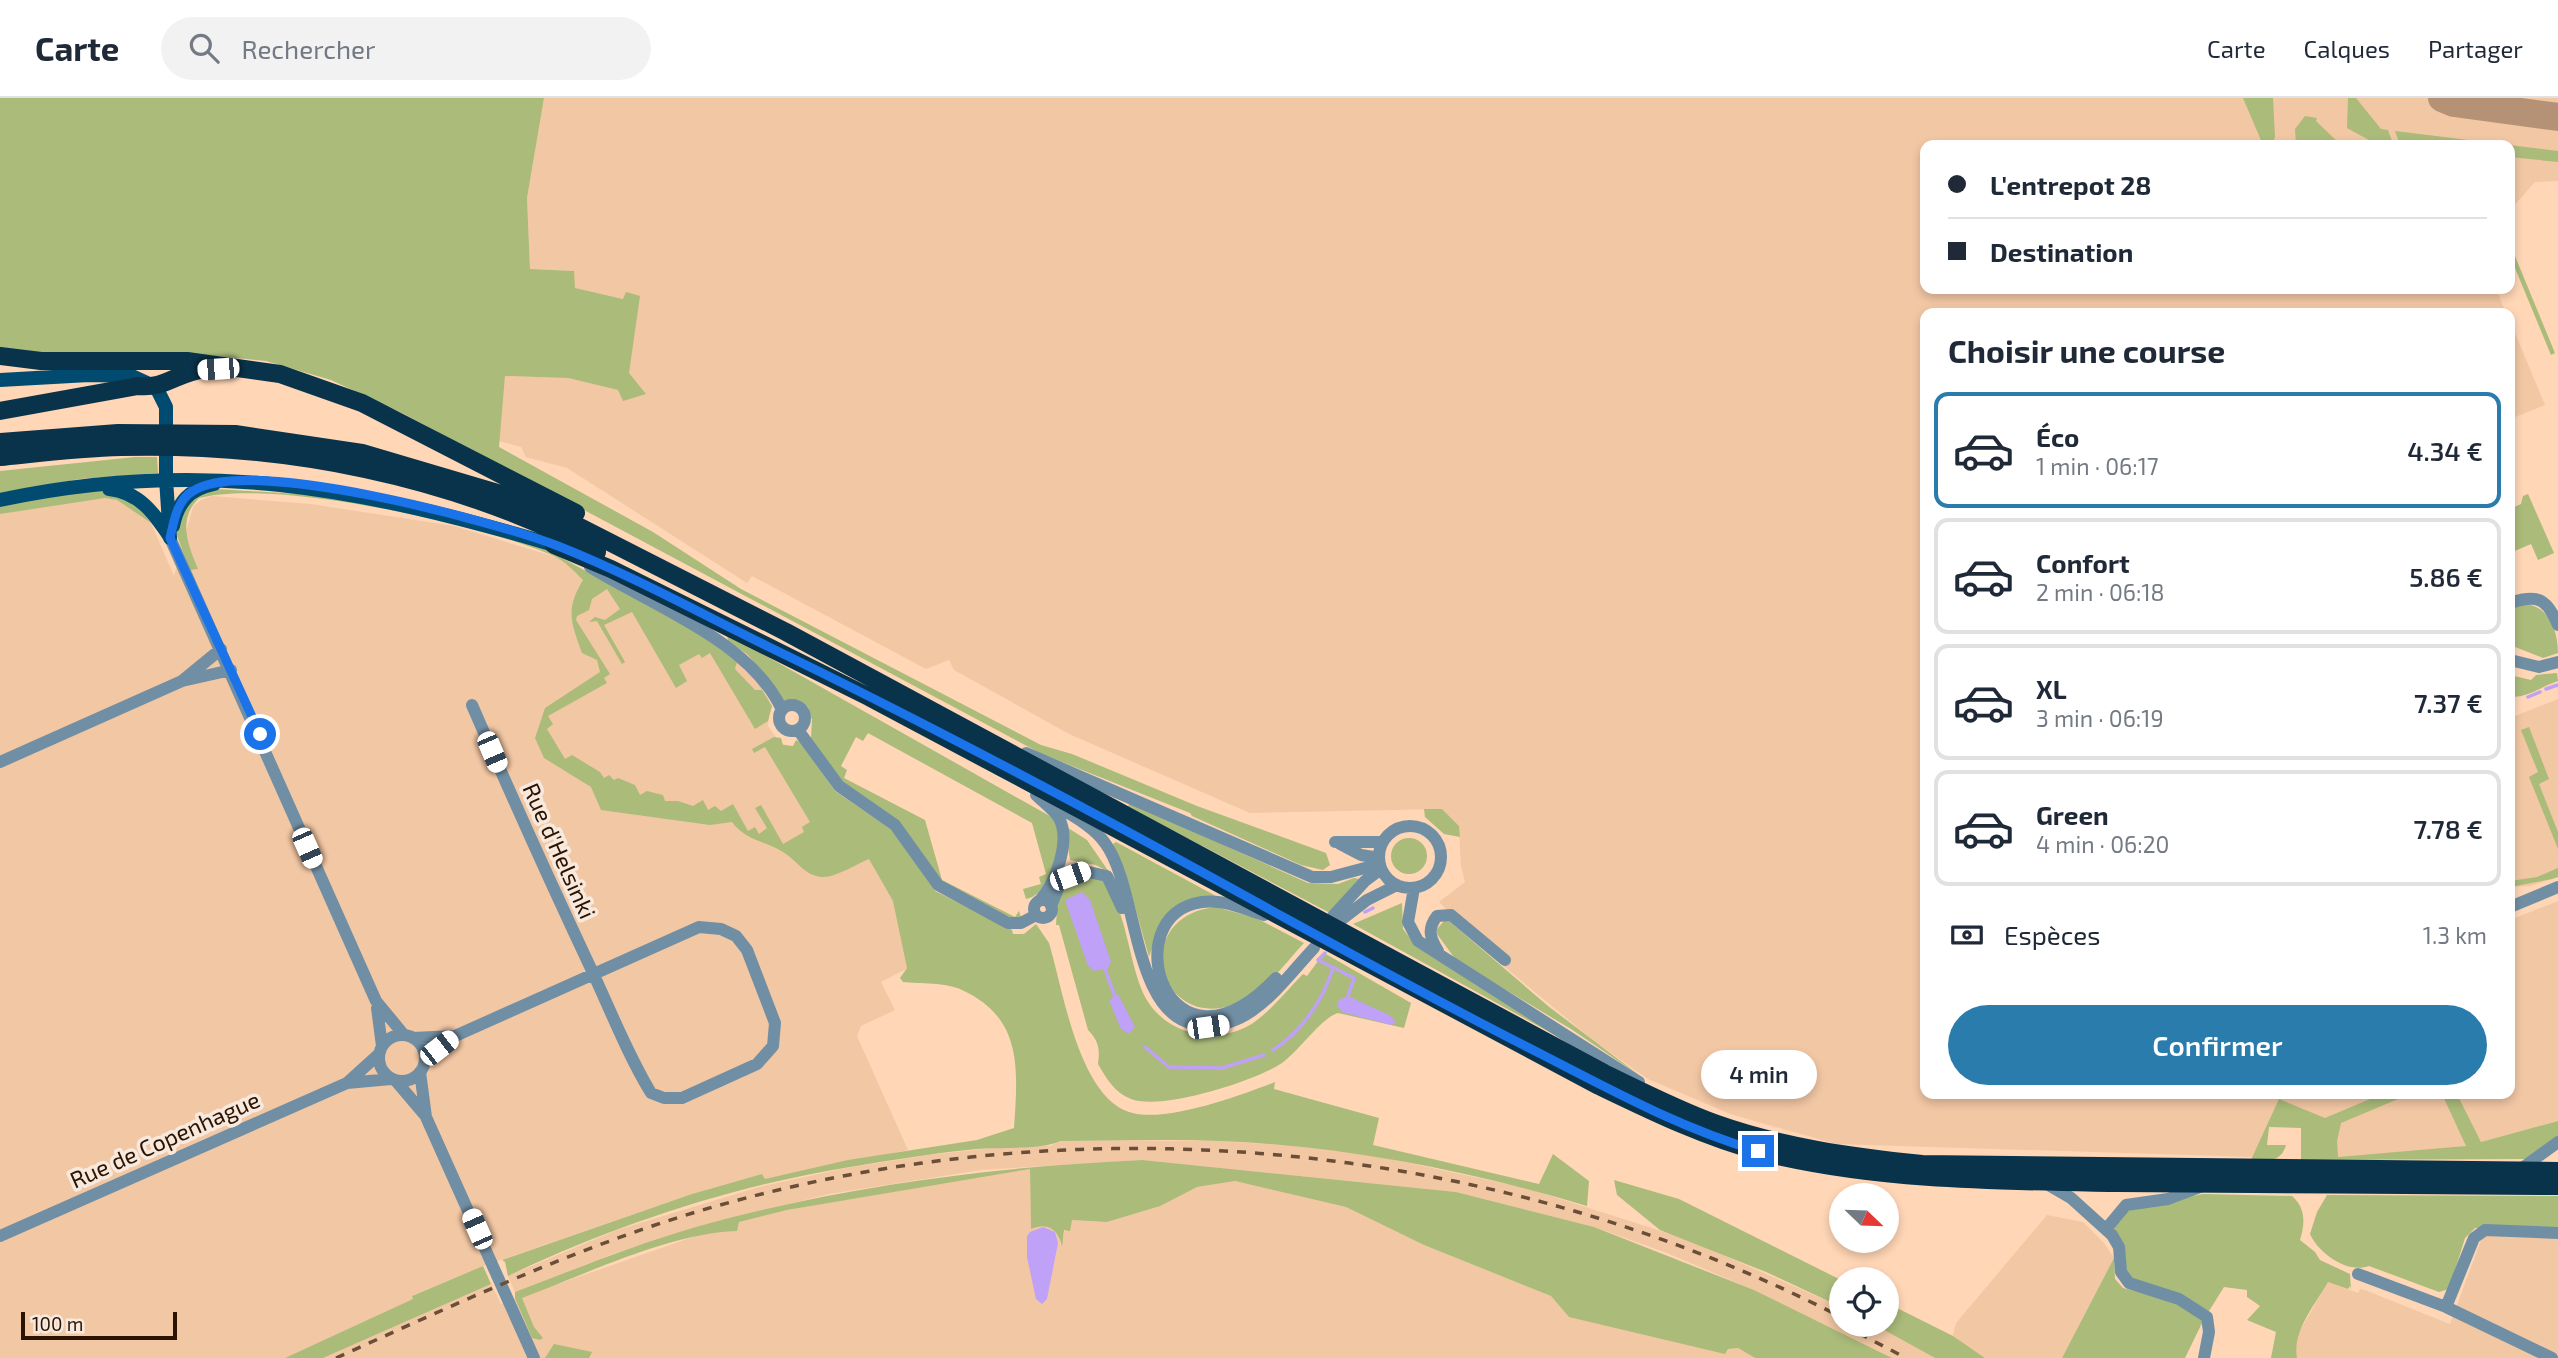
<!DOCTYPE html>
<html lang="fr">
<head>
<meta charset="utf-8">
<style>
	body { margin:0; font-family:"Exo 2",sans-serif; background:#f2f2f3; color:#1f2937; height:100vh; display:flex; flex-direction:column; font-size:26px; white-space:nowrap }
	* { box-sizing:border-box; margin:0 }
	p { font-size:23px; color:#747a83 }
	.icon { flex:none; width:38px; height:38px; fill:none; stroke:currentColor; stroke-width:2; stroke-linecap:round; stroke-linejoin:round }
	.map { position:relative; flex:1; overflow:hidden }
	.details { position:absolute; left:1920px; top:210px; width:595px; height:791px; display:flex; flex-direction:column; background:#fff; border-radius:14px; box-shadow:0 4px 10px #0003 }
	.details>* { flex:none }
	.hud { position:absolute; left:1920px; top:42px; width:595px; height:154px; border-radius:14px; box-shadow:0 4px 10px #0003; display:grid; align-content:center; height:154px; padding:0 28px; background:#fff }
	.needle { width:46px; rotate:113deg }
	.fabs { position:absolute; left:1829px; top:1085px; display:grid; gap:14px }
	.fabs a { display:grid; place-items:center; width:70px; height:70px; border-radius:50%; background:#fff; box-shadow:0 4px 10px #0003; font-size:35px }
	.scale { position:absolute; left:21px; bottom:18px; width:156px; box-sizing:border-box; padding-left:7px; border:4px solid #2b1300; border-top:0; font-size:19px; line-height:24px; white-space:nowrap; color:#2b1300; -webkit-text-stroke:5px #f7e9de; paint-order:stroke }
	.end { position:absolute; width:32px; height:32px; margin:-16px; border:9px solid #1a73e8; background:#fff; box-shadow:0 0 0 4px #fff }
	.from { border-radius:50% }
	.bubble { position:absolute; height:49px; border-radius:24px; background:#fff; box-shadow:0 4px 10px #0003; font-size:23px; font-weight:600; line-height:49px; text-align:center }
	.car { position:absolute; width:21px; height:42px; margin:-21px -10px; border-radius:9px; box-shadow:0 0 5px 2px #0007; background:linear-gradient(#fff 24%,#345 0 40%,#fff 0 76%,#345 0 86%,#fff 0) }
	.hud b { display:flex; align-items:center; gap:24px; height:66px; font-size:26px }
	.hud b+b { border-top:2px solid #e0e1e3 }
	.hud i { width:18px; height:18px; background:#1f2937 }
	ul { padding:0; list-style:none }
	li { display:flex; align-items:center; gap:21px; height:116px; margin:0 14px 10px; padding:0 14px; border:4px solid #e0e1e3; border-radius:14px }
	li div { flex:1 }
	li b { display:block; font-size:26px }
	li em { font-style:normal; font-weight:600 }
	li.current { border-color:#2a7cad }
	li>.icon { width:63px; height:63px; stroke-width:1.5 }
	h2 { padding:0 28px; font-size:32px; line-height:84px }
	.pay { display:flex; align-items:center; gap:18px; height:77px; padding:0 28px; font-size:26px }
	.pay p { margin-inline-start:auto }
	.cta { display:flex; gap:14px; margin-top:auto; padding:14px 28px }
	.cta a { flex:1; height:80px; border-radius:42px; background:#2a7cad; color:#fff; font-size:28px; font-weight:600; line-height:80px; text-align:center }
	header { display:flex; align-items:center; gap:42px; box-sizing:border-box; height:98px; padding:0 35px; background:#fff; border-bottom:2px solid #e0e1e3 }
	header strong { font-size:33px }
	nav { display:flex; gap:38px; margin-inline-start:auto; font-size:24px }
	.search { width:490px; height:63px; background:#f2f2f3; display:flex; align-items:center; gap:18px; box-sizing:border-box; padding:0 24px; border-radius:38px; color:#747a83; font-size:26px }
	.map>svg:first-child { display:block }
</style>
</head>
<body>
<header>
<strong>Carte</strong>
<div class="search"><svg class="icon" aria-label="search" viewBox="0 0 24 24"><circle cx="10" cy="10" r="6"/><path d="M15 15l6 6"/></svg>Rechercher</div>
<nav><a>Carte</a><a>Calques</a><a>Partager</a></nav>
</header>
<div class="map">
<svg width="2558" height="1260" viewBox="0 0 2558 1260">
	<rect width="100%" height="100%" fill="#ffd6b6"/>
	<!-- built -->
	<path fill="#f2c7a4" d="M544 0H2558V83L2535 84 2510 112V47H1925V191H2496L2506 215H2355L2354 212 2347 215H1925V996H2445L2469 1047 2442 1052 2337 1059V1043L2277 1007 2253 1059 1836 1046 1730 1016 1648 981 1594 943 1500 865 1439 804 1465 784 1461 768 1459 728 1442 711 1250 715 1069 636 954 572 949 562 926 571 752 478 747 485 567 370 526 359 521 349 499 343 505 278 568 280 618 292 629 275 624 201 574 190V173L530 171 527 100Z
		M2510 223 2545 307 2510 321Z
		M212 398 311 406 454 428 559 460 736 562 760 587 770 604 768 628 780 645 796 650 901 800 908 870 881 884 895 912 861 928 857 938 908 1052 765 1081 762 1076 692 1096 483 1168 413 1197 414 1201 285 1260H0V416L59 405 105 400 117 402 151 425 174 478 193 409 201 402Z
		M2558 601V779L2530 788 2510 789V620Z
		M2558 803V1023L2481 1044 2457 996H2510V822Z
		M1060 1043H1220L1294 1048 1371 1057 1526 1090 1689 1142 1841 1209V1227H1875L1935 1260H1892L1754 1192 1667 1155 1594 1129 1456 1094 1142 1062 981 1072 829 1096 694 1130 610 1157 515 1194 508 1178 617 1132 759 1089 846 1070 929 1057 1019 1047 1050 1048Z
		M1030 1070 1031 1130 1044 1127 1053 1131 1059 1138 1061 1149 1065 1132 1072 1122 1107 1124 1152 1110 1197 1089 1235 1083 1346 1109 1424 1147 1551 1198 1569 1219 1728 1251 1738 1250 1755 1260H323L491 1186 501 1206 707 1134 736 1133 739 1124 787 1112Z
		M2047 1117 2083 1124 2104 1145 2114 1160 2062 1260H1985L1953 1238 1956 1225Z
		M2483 1137 2558 1139V1260H2297L2295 1249 2298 1236 2328 1184 2358 1195 2360 1191 2365 1192 2450 1226Z"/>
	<!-- green -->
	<path fill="#abbb7a" d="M0 0H544L527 100 530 171 574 173 575 190 623 201 626 194 640 198 629 275 646 296 623 303 618 292 568 280 505 278 499 349 653 434 741 491 1041 647 1072 656 1197 708 1326 755 1330 767 1323 772 1301 767 1192 718 1190 715 1042 656 402 315 331 282 266 263 184 255 79 257 0 252Z
		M2243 0H2273L2275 39 2272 47H2263Z
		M2348 0H2356L2381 31 2388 32 2392 43 2369 42 2347 30Z
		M2305 18 2317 20 2316 23 2341 47H2296L2295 31Z
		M2395 33 2558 53V64L2510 59V47H2406L2399 44Z
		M2510 146 2555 255 2551 257 2510 158Z
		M135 359H157L158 375 80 381 0 395V373Z
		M216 391 332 398 375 405 542 449 702 537 737 564 735 571 755 592H762L772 608 768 623 755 631 710 555 702 560 699 556 679 567 687 583 676 590 632 514 604 527 625 564 622 566 597 523 589 524 595 519 605 522 620 511 607 491 592 501 589 512 577 518 576 522 610 576 604 580 607 585 548 618 553 626 547 631 565 661 572 657 600 674 604 680 609 677 614 682 618 680 635 687 640 697 647 693 663 697 665 703H678L693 708 703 702 708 712 715 708 721 713 733 706 748 733 755 729 759 736 767 730 755 710 761 707 783 746 804 734 802 729 810 724 765 649 754 655 752 651 774 639 781 640 783 647 793 648 796 642 800 644 835 693 892 732 935 793 1012 832 1013 836H1024L1036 826 1049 845C1063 891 1078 997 1129 1014 1164 1026 1241 997 1275 984L1274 991 1379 1020 1373 1047 1539 1086 1553 1056 1589 1083 1587 1108C1468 1072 1344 1048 1220 1043 1167 1041 1113 1043 1060 1043 1042 1052 999 1049 976 1051 934 1055 892 1062 850 1069 736 1087 612 1128 508 1178L505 1164 502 1162 692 1096 762 1076 765 1081 848 1062 977 1042 1014 1030C1018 971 1023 920 962 892 946 884 920 886 903 884L900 880 907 870 893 803 869 761C856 766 837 779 823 779 804 778 798 763 783 754 765 743 745 742 732 724L710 727 601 712 591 689 544 660 535 640 545 610 600 574 597 562 582 555C571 524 565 512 583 482 574 473 566 464 554 458 482 426 273 380 199 400 177 421 188 447 198 471L190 472 176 435 190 401Z
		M100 393 132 401 151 425 117 402 105 400 0 416V408L66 395Z
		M2528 396 2554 455 2538 462 2531 446 2510 455V411L2521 406 2523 398Z
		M2522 506C2548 506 2558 532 2558 555L2543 560 2510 547V511Z
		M727 536 1055 721C1057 729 1060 740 1060 748 1058 768 1046 797 1026 801L1023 791 1041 786 1039 779 1046 776 1032 725 868 635 863 643 856 639 841 668 847 672 844 680 925 722 942 782 1015 819 1019 813 1021 819 1015 822 941 784 909 737 843 687 811 640 812 622 808 609 798 602 784 603 748 557 728 543Z
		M2557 575 2558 583C2542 588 2528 600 2510 599V577L2531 582 2536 577Z
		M2529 629 2549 681 2539 686 2558 734V751L2529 679 2538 674 2521 632Z
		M1130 705 1308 785 1338 786 1354 780 1360 781 1332 816 1153 722 1128 708Z
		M1424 711H1442L1459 728 1460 739 1444 736 1425 719Z
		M1065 728 1087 742 1109 774 1096 767 1070 762Z
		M1391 758a18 18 0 1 1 36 0a18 18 0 1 1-36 0Z
		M1116 744 1216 798C1171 798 1161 824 1149 859L1125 773 1113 746Z
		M2558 770V779L2552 781 2510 789V783L2537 779Z
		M1076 778 1101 779C1126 810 1127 853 1141 890 1157 933 1209 949 1248 928 1268 917 1287 892 1303 876L1307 878 1324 855 1411 905 1404 930 1338 915C1321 920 1299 953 1282 965 1255 983 1161 1013 1131 1001 1115 995 1106 980 1098 966 1100 952 1099 943 1088 932L1059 827H1056L1058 798Z
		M1402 805 1403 831 1416 848 1564 942 1353 826Z
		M1216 809 1256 820 1304 845C1286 864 1266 893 1241 904 1158 940 1127 818 1216 809Z
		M1444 823H1449L1548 908 1639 977 1571 931 1456 862 1437 836V831Z
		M2382 996H2410L2341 1025 2337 1043 2338 1059 2466 1048 2442 996H2457L2481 1044 2558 1023V1038L2525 1061 2301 1062V1030L2269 1029 2267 1047H2286C2281 1065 2266 1063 2250 1064L2279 1001 2325 1020Z
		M1142 1062 1456 1094 1594 1129 1754 1192 1892 1260H1755L1738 1250 1728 1251 1725 1256 1569 1219 1551 1198 1424 1147 1346 1109 1235 1083 1197 1089 1160 1108 1107 1124 1072 1122 1070 1133 1064 1132 1062 1149C1059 1133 1049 1123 1031 1131L1030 1071 787 1112 739 1124 737 1133C670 1135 586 1176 522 1200L534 1229 543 1240 540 1242 532 1240 515 1200V1194C575 1171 634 1147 696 1129 842 1088 990 1069 1142 1062Z
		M1614 1082 1679 1101 1841 1182V1209L1766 1174 1660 1132 1617 1097Z
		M2203 1096 2292 1098C2306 1110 2305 1126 2300 1142L2315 1154 2320 1162 2350 1176 2351 1192 2350 1188 2348 1191 2328 1184C2315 1207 2292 1233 2297 1260H2271L2276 1234 2247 1222 2260 1208 2247 1199V1192L2224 1189 2209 1213 2128 1180 2114 1129 2129 1110Z
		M2327 1097 2558 1098V1130H2475L2465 1140 2449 1191 2439 1194 2369 1168C2348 1176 2319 1156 2310 1136L2317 1114Z
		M2114 1160 2115 1181 2123 1190 2173 1203 2203 1223 2185 1260H2062Z
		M483 1168 491 1186 323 1260H285L413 1201 412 1198Z
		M1887 1205 1953 1238 1985 1260H1935L1875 1227H1886Z
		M554 1246 592 1254 589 1260H545Z"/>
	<!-- water -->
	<path fill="#bfa1f7" d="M1082 794 1090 802 1111 864 1108 870 1094 873 1088 868 1065 802Z
		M1118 896 1135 929 1129 936 1121 931 1109 902Z
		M1348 898 1391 918 1396 925 1391 927 1342 914 1337 907 1339 902Z
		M1043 1129 1055 1134 1058 1145 1047 1201 1042 1206 1036 1201 1027 1159V1138L1030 1134Z"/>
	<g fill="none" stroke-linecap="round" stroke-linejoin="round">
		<!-- stream -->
		<path stroke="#bfa1f7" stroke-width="3.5" d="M2546 591 2558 587
			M2528 599 2540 594
			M1365 814 1373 810
			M1325 855 1318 862 1354 880 1348 898
			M1105 871 1115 899
			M1145 949 1169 969 1222 970 1264 957
			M1273 952C1301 934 1323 903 1333 870"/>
		<!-- taxiway -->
		<path stroke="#b59276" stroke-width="28" d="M2442 0 2454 5 2558 19"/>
		<!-- minor -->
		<path stroke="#718fa4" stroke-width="12" d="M170 440 376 903 404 937
			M590 469C651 507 751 543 782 612
			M2510 505C2537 496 2547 500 2558 527
			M221 551 182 583 231 572
			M2510 562 2539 569 2558 564
			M779 620a13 13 0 1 1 26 0a13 13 0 1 1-26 0Z
			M798 632 839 688 895 727 938 787 1008 825H1021L1036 817
			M1026 655 1312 779H1331L1380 766
			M0 664 182 583
			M1036 697C1043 704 1054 712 1059 720 1071 742 1056 785 1040 802
			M1054 707C1071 716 1094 729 1105 745 1138 789 1132 914 1194 926 1248 937 1281 885 1314 850
			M1379 759a31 31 0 1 1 62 0a31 31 0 1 1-62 0Z
			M1335 744H1383
			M1340 746 1361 757 1379 760
			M1414 790 1408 824 1418 843 1639 984
			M1034 811a9 9 0 1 1 18 0a9 9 0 1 1-18 0Z
			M1051 808 1060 786 1084 773 1107 778 1122 810
			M2510 809 2558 789
			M1264 817C1243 811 1225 801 1202 804 1113 816 1167 995 1276 880
			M1333 818 1365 783 1381 771
			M1341 822 1367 802 1397 787
			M1438 853C1430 840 1427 831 1437 818L1451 817 1505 862
			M377 910 382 948
			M379 960a23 23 0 1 1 46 0a23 23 0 1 1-46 0Z
			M455 938 699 829 721 831 736 838 747 852 775 925 773 948 757 966 682 1000H664L651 995C628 957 612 916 593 875 551 786 511 697 472 607
			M413 940 455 938 425 964
			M379 956 347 985 391 981
			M420 974 426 1019 534 1260
			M396 983 424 1016
			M2518 1073 2558 1044
			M2047 1086 2071 1100 2112 1137 2119 1149 2121 1174 2129 1185 2179 1201 2207 1219 2209 1234 2204 1260
			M2106 1131 2126 1107 2168 1101 2203 1088
			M0 1138 347 985
			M2358 1176 2446 1209 2552 1260
			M2446 1209 2474 1140 2485 1132 2558 1135"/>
		<!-- major -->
		<path stroke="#024b70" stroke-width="14" d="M0 282 89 277 132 278 156 289 166 309V381L170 440
			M109 391C139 394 154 415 170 439
			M0 402C201 359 361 390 554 447
			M173 428C178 404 189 391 214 386"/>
		<!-- highway -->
		<path stroke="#08334b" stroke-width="18" d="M0 258 41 263H187L280 276 362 305 576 415
			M0 313 138 288C166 291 177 274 206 271
			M0 344 118 335 235 336 362 355 504 397 574 426 786 534 1604 975C1641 993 1678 1012 1717 1026 1782 1049 1853 1059 1922 1066L2558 1073
			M0 359C40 355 81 350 121 349 285 345 451 377 597 454
			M554 447 611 471 869 599 1599 988C1651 1013 1704 1039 1761 1054 1878 1083 1998 1083 2118 1085 2265 1087 2411 1086 2558 1088"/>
		<!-- rail -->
		<path stroke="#6b4e37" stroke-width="3.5" stroke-dasharray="9 9" stroke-linecap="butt" d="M1843 1227 1906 1260
			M336 1260C465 1202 594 1141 731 1104 1098 1004 1502 1045 1841 1219"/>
	</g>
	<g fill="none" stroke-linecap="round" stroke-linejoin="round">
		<!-- route -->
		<path stroke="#1a73e8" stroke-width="9" d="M260 636 170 440C174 423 177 402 193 393 249 357 493 423 558 448 629 476 698 514 767 548 943 633 1116 726 1287 821 1371 867 1454 912 1539 955 1611 992 1680 1030 1758 1053"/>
	</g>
	<g text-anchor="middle" stroke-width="7" stroke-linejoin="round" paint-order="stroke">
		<!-- street labels -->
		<g font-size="23" fill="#2b1300" stroke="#f7e9de">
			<text transform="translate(559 753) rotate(66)" y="8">Rue d'Helsinki</text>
			<text transform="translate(165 1042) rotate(-24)" y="8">Rue de Copenhague</text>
		</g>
	</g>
</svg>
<div class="fabs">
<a><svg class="needle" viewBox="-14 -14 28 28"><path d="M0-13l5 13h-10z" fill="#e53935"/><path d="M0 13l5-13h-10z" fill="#747a83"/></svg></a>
<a><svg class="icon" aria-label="locate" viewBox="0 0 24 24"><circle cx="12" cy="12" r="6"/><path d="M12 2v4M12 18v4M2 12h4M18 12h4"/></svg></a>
</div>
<div class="scale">100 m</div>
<i class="end from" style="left:260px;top:636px"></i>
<i class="end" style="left:1758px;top:1053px"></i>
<div class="bubble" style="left:1701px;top:952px;width:116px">4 min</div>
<i class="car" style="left:218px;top:271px;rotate:266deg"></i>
<i class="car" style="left:492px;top:654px;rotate:157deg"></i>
<i class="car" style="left:307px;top:750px;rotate:156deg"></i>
<i class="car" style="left:1070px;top:778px;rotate:70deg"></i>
<i class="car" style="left:1208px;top:929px;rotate:82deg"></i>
<i class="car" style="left:439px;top:950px;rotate:52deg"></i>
<i class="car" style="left:477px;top:1131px;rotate:336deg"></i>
<div class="hud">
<b><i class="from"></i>L'entrepot 28</b>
<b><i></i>Destination</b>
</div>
<section class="details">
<h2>Choisir une course</h2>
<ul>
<li class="current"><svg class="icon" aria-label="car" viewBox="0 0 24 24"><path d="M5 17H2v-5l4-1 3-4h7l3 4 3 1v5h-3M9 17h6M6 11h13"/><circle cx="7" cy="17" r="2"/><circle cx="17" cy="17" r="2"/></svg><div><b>Éco</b><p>1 min · 06:17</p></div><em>4.34 €</em></li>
<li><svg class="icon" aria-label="car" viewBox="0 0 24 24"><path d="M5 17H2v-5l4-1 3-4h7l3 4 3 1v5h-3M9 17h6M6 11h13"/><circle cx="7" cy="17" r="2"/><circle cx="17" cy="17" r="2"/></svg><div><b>Confort</b><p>2 min · 06:18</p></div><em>5.86 €</em></li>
<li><svg class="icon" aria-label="car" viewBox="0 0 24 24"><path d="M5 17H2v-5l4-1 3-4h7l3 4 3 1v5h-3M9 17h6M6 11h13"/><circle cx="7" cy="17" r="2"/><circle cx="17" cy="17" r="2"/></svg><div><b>XL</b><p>3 min · 06:19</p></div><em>7.37 €</em></li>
<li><svg class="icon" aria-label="car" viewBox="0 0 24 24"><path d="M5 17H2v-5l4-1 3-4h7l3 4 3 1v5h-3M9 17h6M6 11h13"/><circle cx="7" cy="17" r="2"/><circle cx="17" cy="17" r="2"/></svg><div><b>Green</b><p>4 min · 06:20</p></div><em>7.78 €</em></li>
</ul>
<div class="pay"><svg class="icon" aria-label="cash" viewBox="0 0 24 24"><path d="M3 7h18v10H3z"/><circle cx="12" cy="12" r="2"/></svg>Espèces<p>1.3 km</p></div>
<div class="cta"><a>Confirmer</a></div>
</section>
</div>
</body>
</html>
